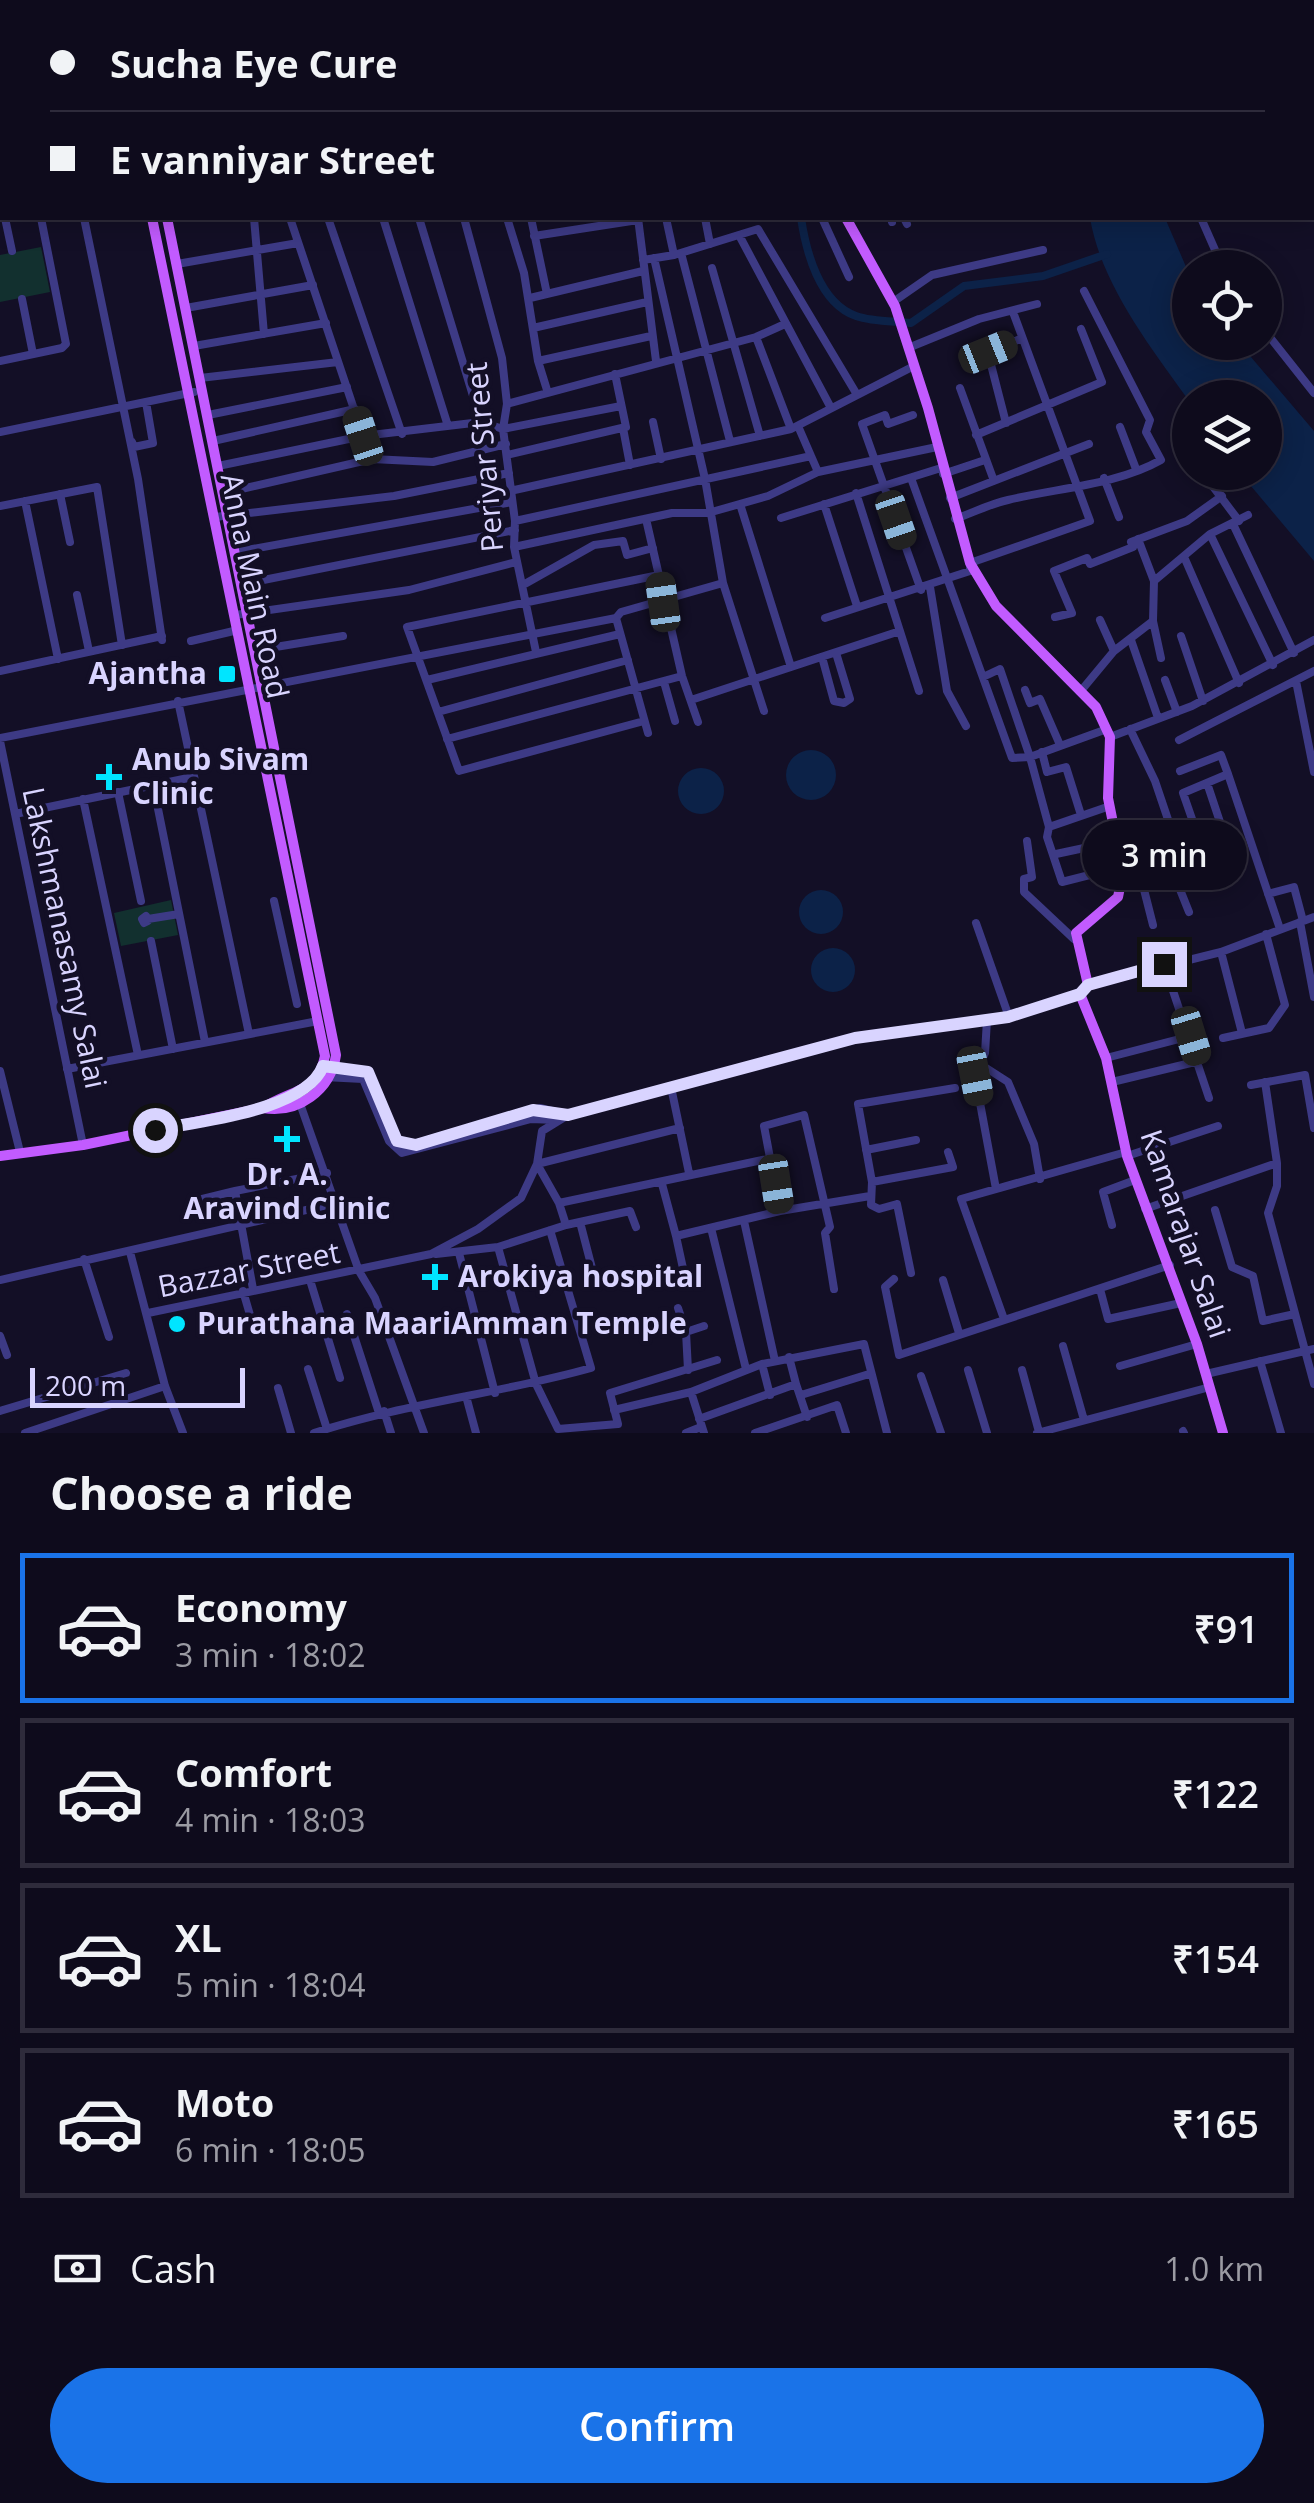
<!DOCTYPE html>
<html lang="en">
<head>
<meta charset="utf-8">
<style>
	body { margin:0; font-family:"Open Sans",sans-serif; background:#171425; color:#f1f3f6; height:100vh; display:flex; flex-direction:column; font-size:38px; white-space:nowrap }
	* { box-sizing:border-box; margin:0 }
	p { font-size:32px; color:#9b9ba3 }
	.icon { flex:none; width:55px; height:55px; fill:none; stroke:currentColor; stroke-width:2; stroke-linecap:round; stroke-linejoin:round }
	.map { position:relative; height:1433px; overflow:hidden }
	.drawer { display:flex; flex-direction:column; background:#0e0b1c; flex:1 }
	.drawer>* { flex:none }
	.banner { position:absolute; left:0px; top:0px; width:1315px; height:220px; box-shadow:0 5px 25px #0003,0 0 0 2px #2e2b3b; display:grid; align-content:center; height:220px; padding:0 50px; background:#0e0b1c }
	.controls { position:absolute; left:1172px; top:250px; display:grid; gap:20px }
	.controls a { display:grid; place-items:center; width:110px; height:110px; border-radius:50%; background:#0e0b1c; box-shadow:0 5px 25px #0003,0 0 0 2px #2e2b3b; font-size:50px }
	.scale { position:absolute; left:30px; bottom:25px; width:215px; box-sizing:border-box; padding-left:10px; border:5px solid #d9d4ff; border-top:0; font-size:28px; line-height:35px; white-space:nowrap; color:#d9d4ff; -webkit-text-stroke:8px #130f26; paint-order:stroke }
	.end { position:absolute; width:45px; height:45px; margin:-22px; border:12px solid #d9d4ff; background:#111; box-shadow:0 0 0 5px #111 }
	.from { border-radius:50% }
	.bubble { position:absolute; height:70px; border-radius:35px; background:#0e0b1c; box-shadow:0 5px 25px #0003,0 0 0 2px #2e2b3b; font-size:32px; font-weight:600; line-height:70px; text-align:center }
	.car { position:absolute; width:30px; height:60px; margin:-30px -15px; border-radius:12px; box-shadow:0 0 8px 2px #0007; background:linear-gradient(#222 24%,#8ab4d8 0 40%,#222 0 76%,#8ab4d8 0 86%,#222 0) }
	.banner b { display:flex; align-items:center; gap:35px; height:95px; font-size:38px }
	.banner b+b { border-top:2px solid #2e2b3b }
	.banner i { width:25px; height:25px; background:#f1f3f6 }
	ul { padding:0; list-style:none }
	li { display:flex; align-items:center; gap:30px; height:150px; margin:0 20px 15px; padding:0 30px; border:5px solid #2e2b3b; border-radius:0px }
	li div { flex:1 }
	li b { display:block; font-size:38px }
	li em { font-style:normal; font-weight:600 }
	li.on { border-color:#1a73e8 }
	li>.icon { width:90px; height:90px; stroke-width:1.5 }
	h2 { padding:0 50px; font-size:45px; line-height:120px }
	.pay { display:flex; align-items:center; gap:25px; height:110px; padding:0 50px; font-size:38px }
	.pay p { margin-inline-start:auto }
	.button { display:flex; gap:20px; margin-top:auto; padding:20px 50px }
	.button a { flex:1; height:115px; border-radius:60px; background:#1a73e8; color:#fff; font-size:40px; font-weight:600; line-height:115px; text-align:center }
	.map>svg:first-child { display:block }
</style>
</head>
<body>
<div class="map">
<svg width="1314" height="1433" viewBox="0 0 1314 1433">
	<rect width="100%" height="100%" fill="#130f26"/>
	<!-- green -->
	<path fill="#12302f" d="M41 247 50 292 0 302V255Z
		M171 900 178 935 121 946 114 913Z"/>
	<!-- water -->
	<path fill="#0c2248" d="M1090 218H1165L1190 276V342L1239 343 1314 431V561L1240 473 1265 472V398H1190V402C1151 348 1101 284 1090 218Z
		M786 775a25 25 0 1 1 50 0a25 25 0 1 1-50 0Z
		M678 791a23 23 0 1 1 46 0a23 23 0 1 1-46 0Z
		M799 912a22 22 0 1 1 44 0a22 22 0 1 1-44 0Z
		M811 970a22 22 0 1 1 44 0a22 22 0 1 1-44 0Z"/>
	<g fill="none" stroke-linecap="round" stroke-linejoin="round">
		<!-- canal -->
		<path stroke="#0c2248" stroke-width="8" d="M685 0 686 2
			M801 218C806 251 819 303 856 316 873 322 894 321 911 323L964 286 1043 276 1107 254"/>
		<!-- minor -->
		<path stroke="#3d3a85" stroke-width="8" d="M12 0 13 2
			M47 0V2
			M177 0V2
			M213 0V2
			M245 0V2
			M273 0 274 2
			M313 0 314 2
			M347 0 348 2
			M394 0V2
			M440 0V2
			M495 0 496 2
			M649 0V2
			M768 0 769 2
			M818 0 819 2
			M865 0V2
			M913 0 914 2
			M944 0 945 2
			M973 0 974 2
			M1105 0 1106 2
			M602 2 613 0
			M982 2 989 0
			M0 39H2
			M0 117 2 116
			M1 194 2 203
			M5 218 12 251
			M84 218 138 479 162 640
			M254 218 264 334
			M290 218 363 436
			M328 218 402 434
			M383 218 448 426
			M419 218 481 422
			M464 218 502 358 507 404 503 429 515 521 514 547 536 652
			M507 218 524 273 538 361 547 390
			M531 218 547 294
			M638 218 656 361
			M666 218 674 255
			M705 218 710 244
			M822 218 849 277
			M891 218 892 222
			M904 218 907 224
			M1201 218 1223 268
			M739 235 831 408
			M534 236 638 220
			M681 253 730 441
			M654 258 705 479 723 583 764 711
			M643 260 674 255 758 229 856 393
			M177 264 298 243
			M712 268 760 436
			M530 298 643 271
			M22 299 33 354
			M893 302 932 275 1043 250
			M186 308 313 285
			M533 328 647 302
			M1265 331 1314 393
			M756 337 791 429
			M194 346 326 323
			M908 348 979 319 1037 304
			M0 361 62 348 66 344 41 218
			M538 361 651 336
			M200 378 338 362
			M960 388 994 481
			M507 404 756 337 785 324
			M208 415 347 387
			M913 415 888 424 885 415 862 424 921 590
			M653 422 661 459
			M1006 423 988 353 1022 338
			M798 426 818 472
			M1120 427 1136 469
			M623 428 630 465
			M0 432 194 392
			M976 435 1102 382 1081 329
			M213 441 355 409
			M132 442 134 447 153 443 146 402
			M507 455 626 427 615 374
			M218 466 363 436 481 422 503 429 621 406
			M1202 472 1239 521
			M943 474 985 460
			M911 478 1012 758 1030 757 1000 669 983 677
			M1104 478 1119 517
			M510 491 791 429 914 366
			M224 493 372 459 433 462 506 444
			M856 493 919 691
			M60 494 70 542
			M950 498 1089 444
			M25 501 58 659
			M740 504 791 667
			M824 504 857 606
			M0 506 97 487 122 645
			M215 517 394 496 509 473
			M781 518 941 468
			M646 519 682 676 698 722
			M955 519C972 513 990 504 1008 500 1057 488 1117 485 1161 460L1146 432 1150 420 1084 291
			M515 521 811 456
			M1233 524 1294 653
			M1210 534 1273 665
			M1138 539 1154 581
			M514 547 672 513H708L768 496 818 472 937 447
			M236 552 512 502
			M1185 559 1239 683
			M243 584 515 530
			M523 585 594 545 623 541 627 555 653 548
			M930 587 947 691 966 726
			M77 595 89 651
			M235 615 409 590 516 562
			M1055 617 1072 613 1054 571 1087 558 1090 564 1133 547 1131 542 1187 521 1222 496
			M616 618 648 733
			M825 618 970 571V563L1090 521 1013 312
			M1100 620 1114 651
			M1153 621 1161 658
			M1181 636 1203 701
			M1131 640 1158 718
			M191 641 238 630
			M257 650 343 636
			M822 657 834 701 844 703 850 699 836 653
			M0 671 162 636
			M427 680 620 634
			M1165 680 1177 712
			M1296 681 1314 772
			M664 682 675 721
			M1025 690 1030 703 1040 699 1060 745
			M1080 692 1114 651 1153 621 1154 581 1210 534 1248 515
			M691 700 900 631
			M178 701 249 1034
			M438 712 628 660
			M644 721 459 771 407 627 659 575
			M1107 729 1030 757 1049 827 1110 806
			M1130 729 1155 781 1181 858
			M1110 737 1192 706 1314 640
			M0 738 616 618 621 612 723 583
			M447 739 682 676
			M1179 740 1314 671
			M0 741 83 1145
			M1042 752 1047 772 1066 767 1081 815
			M1180 771 1221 755 1228 774 1183 793 1214 882
			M1228 774 1280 929
			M1207 783 1229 849
			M153 784 205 1042
			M118 792 141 901
			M83 799 138 1055
			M15 814 193 777
			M1049 827 1047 837 1062 882 1121 867
			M1027 841 1032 877 1024 879V892L1074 939
			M1056 854 1117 841
			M1169 862 1189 912
			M1139 870 1153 925
			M1122 877 1201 851
			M1268 894 1294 887 1303 921
			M274 901 297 1004
			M146 916 148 921 144 923 142 919Z
			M148 919 179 914
			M1300 922 1314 997
			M976 923 1009 1017
			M151 941 173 1049
			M1221 952 1242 1033
			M1164 964 1209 1098
			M1088 985 1221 952 1314 917
			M987 1020 985 1053 975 1076 996 1189
			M1223 1038 1269 1028 1285 1005 1266 934
			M1106 1058 1191 1036
			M980 1064 1008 1082 1034 1144 1040 1179
			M67 1069 318 1021
			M328 1069 369 1073 391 1132 406 1146 540 1108 568 1115
			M0 1071 20 1152
			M324 1077 363 1079 389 1141 402 1153 531 1119 556 1120
			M1112 1082 1199 1061
			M1265 1082 1277 1163
			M1251 1085 1305 1075 1314 1128
			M671 1087 689 1173
			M297 1095 359 1271 375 1298 424 1433
			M866 1150 916 1140
			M1127 1156 1218 1126
			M872 1182 953 1167 948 1152
			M662 1184 676 1236 780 1211 870 1196
			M235 1191 327 1173
			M190 1202 235 1191 253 1289
			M559 1203 772 1158
			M1145 1209 1277 1163V1186L1268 1213 1314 1384
			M1215 1210 1232 1267 1253 1276 1263 1321 1295 1314
			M780 1211 764 1126 804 1115 830 1227 825 1233 834 1289
			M744 1221 775 1361
			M580 1222 593 1272
			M566 1225 630 1211 636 1227
			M1112 1225 1103 1192 1135 1180
			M711 1228 746 1369
			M676 1236 684 1273
			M498 1247 566 1225 559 1203 537 1164 680 1128
			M130 1252 165 1386 183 1433
			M459 1253 495 1393
			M436 1254 498 1247 536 1384 558 1429 618 1424 610 1393 717 1360
			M84 1259 109 1337
			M911 1273 897 1204 879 1209 871 1205 872 1182 858 1104 955 1088
			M894 1279 885 1287 899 1355 1170 1265
			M0 1280 337 1203
			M310 1280 340 1378
			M943 1280 959 1333
			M1100 1289 1108 1319 1181 1303
			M243 1291 255 1332
			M678 1308 686 1332 688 1370
			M148 1313 431 1254 478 1229 521 1198 537 1164 542 1131 568 1115 855 1038 1009 1017 1080 994
			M347 1314 379 1413
			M1004 1319 961 1199 1126 1152
			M686 1332 704 1326
			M0 1336 7 1355
			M1063 1346 1084 1420
			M789 1357 796 1384
			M1260 1361 1281 1433
			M762 1364 770 1395
			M1120 1366 1197 1344
			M308 1369 327 1429
			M968 1370 987 1433
			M1022 1370 1039 1432
			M1206 1374 1314 1349
			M921 1376 941 1433
			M278 1388 291 1433
			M691 1392 704 1433
			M801 1395 869 1374
			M466 1396 476 1433
			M614 1410 691 1392 762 1364 864 1344 887 1433
			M0 1411 126 1373
			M384 1411 391 1433
			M699 1419 796 1384 807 1417
			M1183 1431 1184 1433
			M25 1433 165 1386
			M314 1433C405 1403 499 1394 591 1368L550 1230
			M686 1433 701 1427
			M755 1433 837 1405 846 1433
			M1037 1433 1210 1387"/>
		<!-- major -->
		<path stroke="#c25bff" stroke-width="10" d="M107 0 108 2
			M122 0 123 2
			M720 0 721 2
			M152 218 325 1056C318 1093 290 1090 263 1108
			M846 218 895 306 928 408 970 563 996 606 1096 707 1110 737 1108 798 1123 873 1118 897 1076 933 1088 985 1080 994 1106 1058 1127 1156 1197 1344 1223 1433
			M0 1156 83 1145 263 1108C298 1114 331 1090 336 1055L167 218"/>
	</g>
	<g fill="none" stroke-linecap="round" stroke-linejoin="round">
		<!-- route -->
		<path stroke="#d9d4ff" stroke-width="12" d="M155 1130C198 1121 306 1111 323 1066L368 1072 397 1141 416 1145 533 1110 568 1115 855 1038 1008 1017 1080 994 1088 985 1164 964"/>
	</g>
	<!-- markers -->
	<g fill="#00e5ff" stroke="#130f26" stroke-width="4">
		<rect x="217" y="664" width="20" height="20" rx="5"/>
		<path d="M104 762h10v10h10v10h-10v10h-10v-10h-10v-10h10z"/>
		<path d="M282 1124h10v10h10v10h-10v10h-10v-10h-10v-10h10z"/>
		<path d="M430 1262h10v10h10v10h-10v10h-10v-10h-10v-10h10z"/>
		<circle cx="177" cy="1324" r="10"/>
	</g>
	<g text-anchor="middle" stroke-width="9" stroke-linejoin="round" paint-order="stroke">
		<!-- street labels -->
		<g font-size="30" fill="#d9d4ff" stroke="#130f26">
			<text transform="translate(485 457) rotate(-95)" y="10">Periyar Street</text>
			<text transform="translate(254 586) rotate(78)" y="10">Anna Main Road</text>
			<text transform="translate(64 938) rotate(78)" y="10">Lakshmanasamy Salai</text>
			<text transform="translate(1185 1234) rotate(71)" y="10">Kamarajar Salai</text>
			<text transform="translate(249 1270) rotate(-11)" y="10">Bazzar Street</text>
		</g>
		<!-- poi labels -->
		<g font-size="30" font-weight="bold" fill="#d9d4ff" stroke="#130f26" text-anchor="start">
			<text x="207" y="684" text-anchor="end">Ajantha</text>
			<text x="132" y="770">Anub Sivam<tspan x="132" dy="34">Clinic</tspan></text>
			<text x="287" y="1185" text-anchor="middle">Dr. A.<tspan x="287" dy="34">Aravind Clinic</tspan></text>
			<text x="458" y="1287">Arokiya hospital</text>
			<text x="197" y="1334">Purathana MaariAmman Temple</text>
		</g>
	</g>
</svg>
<div class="controls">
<a><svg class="icon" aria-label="locate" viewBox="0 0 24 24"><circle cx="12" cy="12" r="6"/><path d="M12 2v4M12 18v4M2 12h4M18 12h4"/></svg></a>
<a><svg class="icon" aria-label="layers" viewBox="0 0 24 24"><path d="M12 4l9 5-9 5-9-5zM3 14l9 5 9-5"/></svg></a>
</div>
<div class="scale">200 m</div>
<i class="end from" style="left:155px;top:1130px"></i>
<i class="end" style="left:1164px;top:964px"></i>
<div class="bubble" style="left:1082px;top:820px;width:165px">3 min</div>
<i class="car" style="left:988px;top:352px;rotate:68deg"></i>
<i class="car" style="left:363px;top:436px;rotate:342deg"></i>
<i class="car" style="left:896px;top:520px;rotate:161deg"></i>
<i class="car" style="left:663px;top:602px;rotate:352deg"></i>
<i class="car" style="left:1191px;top:1036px;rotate:163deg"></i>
<i class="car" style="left:975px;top:1076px;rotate:169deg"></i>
<i class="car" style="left:776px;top:1184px;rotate:171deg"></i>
<div class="banner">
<b><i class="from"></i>Sucha Eye Cure</b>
<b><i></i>E vanniyar Street</b>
</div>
</div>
<section class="drawer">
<h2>Choose a ride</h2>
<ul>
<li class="on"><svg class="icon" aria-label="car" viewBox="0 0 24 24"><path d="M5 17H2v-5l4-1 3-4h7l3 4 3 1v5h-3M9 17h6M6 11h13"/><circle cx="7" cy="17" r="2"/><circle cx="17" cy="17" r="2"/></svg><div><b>Economy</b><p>3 min · 18:02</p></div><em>₹91</em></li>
<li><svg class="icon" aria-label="car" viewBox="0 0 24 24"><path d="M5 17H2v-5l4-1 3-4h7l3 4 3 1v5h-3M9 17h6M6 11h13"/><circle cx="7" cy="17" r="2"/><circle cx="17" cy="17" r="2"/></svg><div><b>Comfort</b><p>4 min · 18:03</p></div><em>₹122</em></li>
<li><svg class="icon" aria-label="car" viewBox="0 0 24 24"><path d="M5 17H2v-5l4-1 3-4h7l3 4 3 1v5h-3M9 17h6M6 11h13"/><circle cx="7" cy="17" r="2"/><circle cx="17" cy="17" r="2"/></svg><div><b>XL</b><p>5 min · 18:04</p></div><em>₹154</em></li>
<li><svg class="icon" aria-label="car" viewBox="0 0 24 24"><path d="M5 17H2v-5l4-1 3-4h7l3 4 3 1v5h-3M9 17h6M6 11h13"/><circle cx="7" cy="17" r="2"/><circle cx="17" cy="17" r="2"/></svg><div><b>Moto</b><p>6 min · 18:05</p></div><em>₹165</em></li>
</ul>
<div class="pay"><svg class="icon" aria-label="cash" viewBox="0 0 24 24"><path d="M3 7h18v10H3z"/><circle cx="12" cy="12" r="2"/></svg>Cash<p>1.0 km</p></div>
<div class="button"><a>Confirm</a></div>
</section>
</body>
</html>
